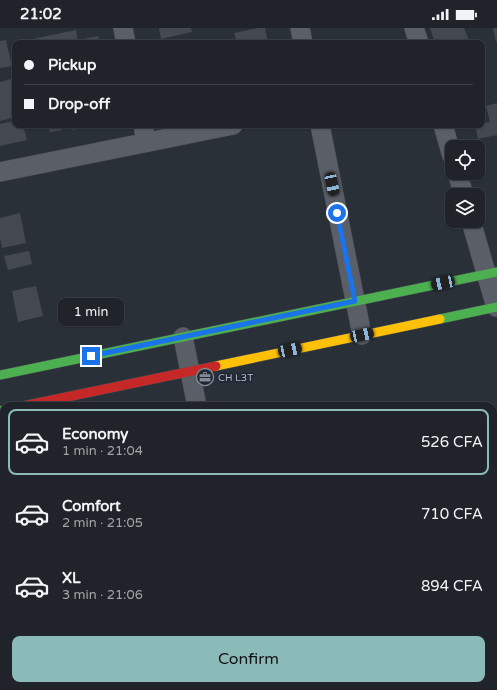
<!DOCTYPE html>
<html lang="en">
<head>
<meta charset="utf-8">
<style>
	body { margin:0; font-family:"Varela Round",sans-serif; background:#282c32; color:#f1f3f6; height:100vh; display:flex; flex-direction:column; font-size:15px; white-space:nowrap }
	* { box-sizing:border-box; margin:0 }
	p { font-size:13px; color:#a2a4a8 }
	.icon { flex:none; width:22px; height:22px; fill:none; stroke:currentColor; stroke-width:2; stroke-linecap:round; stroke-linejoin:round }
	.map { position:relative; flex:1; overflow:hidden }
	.details { position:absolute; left:0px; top:374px; width:497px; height:288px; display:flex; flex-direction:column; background:#20242a; border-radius:12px 12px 0 0; box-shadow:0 1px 3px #0004,0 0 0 1px #3d4147 }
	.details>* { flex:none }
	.hud { position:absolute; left:12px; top:12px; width:473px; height:88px; border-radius:8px; box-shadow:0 1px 3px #0004,0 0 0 1px #3d4147; display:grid; align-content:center; height:88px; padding:0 12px; background:#20242a }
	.tools { position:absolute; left:445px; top:112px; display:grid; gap:8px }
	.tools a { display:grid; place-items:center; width:40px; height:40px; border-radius:8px; background:#20242a; box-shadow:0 1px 3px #0004,0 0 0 1px #3d4147; font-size:20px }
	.end { position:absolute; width:18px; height:18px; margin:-9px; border:5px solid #1a73e8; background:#fff; box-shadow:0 0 0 2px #fff }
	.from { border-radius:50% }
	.bubble { position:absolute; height:28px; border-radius:8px; background:#20242a; box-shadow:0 1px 3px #0004,0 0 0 1px #3d4147; font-size:13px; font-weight:600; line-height:28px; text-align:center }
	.car { position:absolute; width:12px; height:24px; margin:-12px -6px; border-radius:5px; box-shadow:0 0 3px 1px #0007; background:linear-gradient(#222 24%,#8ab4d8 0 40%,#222 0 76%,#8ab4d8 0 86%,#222 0) }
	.hud b { display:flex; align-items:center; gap:14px; height:38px; font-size:15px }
	.hud b+b { border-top:1px solid #3d4147 }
	.hud i { width:10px; height:10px; background:#f1f3f6 }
	ul { padding:7px 0 0; list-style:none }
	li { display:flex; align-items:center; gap:12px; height:66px; margin:0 8px 6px; padding:0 4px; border:2px solid transparent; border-radius:8px }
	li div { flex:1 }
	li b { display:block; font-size:15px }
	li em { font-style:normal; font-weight:600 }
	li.on { border-color:#8bbbb9 }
	li>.icon { width:36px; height:36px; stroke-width:1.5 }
	.primary-button { display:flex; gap:8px; margin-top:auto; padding:8px 12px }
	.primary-button a { flex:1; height:46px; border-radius:8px; background:#8bbbb9; color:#111; font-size:16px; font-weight:600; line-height:46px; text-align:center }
	.status { display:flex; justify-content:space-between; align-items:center; height:28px; padding:0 20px; background:#20242a; direction:ltr }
	.status svg { height:11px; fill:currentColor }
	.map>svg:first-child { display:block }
</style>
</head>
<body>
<div class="status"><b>21:02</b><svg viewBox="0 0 49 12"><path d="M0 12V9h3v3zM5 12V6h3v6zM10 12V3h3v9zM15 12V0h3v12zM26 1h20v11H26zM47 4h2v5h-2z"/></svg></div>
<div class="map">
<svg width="497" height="662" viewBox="0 0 497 662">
	<rect width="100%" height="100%" fill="#2a3038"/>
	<!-- building -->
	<path fill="#444950" d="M159 0H191L192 4 161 11Z
		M258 0H265L268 15H237L234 5Z
		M430 0H464L470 15H435Z
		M493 0H497V13L496 14Z
		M76 2 78 15H29L28 12Z
		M98 8 100 15H80L79 12Z
		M6 12 12 38 0 40V13Z
		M15 50V89L0 93V54Z
		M497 75V107L478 111 475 97H482V95L490 94 486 78Z
		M15 93V97H23L27 112 0 118V96Z
		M48 97H61L62 102 50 104Z
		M71 97H93V98L72 102Z
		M20 185 26 215 2 220 0 210V190Z
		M29 223 32 236 8 242 4 228Z
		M36 258 43 288 18 294 12 263Z
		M493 563 497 577V581L493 582Z
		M497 605V640H493V606Z
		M0 611 4 625V641L0 642Z
		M497 653V662H475L474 658H493V654Z
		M4 654V658H12L13 662H0V655Z
		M93 658H141V659L126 662H94Z
		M207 658H227V662H193Z
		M288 658H318L319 662H289Z
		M348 658H362V659L349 662Z
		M364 658H390V659L377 662H365Z"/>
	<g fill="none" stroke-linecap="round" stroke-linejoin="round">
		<!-- street casing -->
		<g stroke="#484c53" stroke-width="20">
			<path id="street" d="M123 0 126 15
				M300 0 303 15
				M414 0 419 15
				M143 97 146 114
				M320 97 362 307
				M443 97 452 128
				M0 144 233 97
				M457 145 464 167
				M471 193 496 279
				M183 309 197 378
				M493 493 497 492
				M254 658V662
				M432 658 433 662"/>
		</g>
		<!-- fast casing -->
		<g stroke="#484c53" stroke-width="10">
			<path id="fast" d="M440 291 497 279
				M0 347 497 244
				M0 383 4 382"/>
		</g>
		<!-- slow casing -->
		<g stroke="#484c53" stroke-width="10">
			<path id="slow" d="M216 338 440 291
				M0 415 4 434
				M50 658 51 662"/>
		</g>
		<!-- jam casing -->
		<g stroke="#484c53" stroke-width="10">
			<path id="jam" d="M23 378 216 338"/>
		</g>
		<!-- street -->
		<use href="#street" stroke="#5a5e66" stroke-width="19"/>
		<!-- fast -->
		<use href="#fast" stroke="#4caf50" stroke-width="9"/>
		<!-- slow -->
		<use href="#slow" stroke="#ffc107" stroke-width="9"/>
		<!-- jam -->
		<use href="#jam" stroke="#c62828" stroke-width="9"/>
	</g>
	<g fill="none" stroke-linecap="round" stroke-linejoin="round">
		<!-- route -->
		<path stroke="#1a73e8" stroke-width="5" d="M91 328 355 273 337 185"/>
	</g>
	<!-- icons -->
	<defs>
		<g id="office-ring" transform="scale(0.9)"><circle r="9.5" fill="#1d2633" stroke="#848b96" stroke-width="1.5"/><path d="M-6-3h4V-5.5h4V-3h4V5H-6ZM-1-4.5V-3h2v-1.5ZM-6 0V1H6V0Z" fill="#848b96"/></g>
	</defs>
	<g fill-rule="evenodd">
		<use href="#office-ring" x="205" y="349"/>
	</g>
	<g text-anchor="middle" stroke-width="3" stroke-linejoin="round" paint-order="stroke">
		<!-- poi labels -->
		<g font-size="10" fill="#b4bcc9" stroke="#1d2633" text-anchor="start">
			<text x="218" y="353">CH L3T</text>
		</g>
	</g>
</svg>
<div class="tools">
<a><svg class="icon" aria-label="locate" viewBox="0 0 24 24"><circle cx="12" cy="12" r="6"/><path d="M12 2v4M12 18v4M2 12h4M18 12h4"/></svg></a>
<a><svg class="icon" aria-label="layers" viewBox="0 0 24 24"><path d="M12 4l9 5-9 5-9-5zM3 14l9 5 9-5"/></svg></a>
</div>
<i class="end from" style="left:337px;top:185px"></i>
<i class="end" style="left:91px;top:328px"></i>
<div class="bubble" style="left:58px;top:270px;width:66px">1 min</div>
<i class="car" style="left:332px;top:156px;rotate:168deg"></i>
<i class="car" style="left:443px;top:255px;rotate:258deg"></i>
<i class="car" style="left:362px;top:307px;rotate:78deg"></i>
<i class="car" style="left:290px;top:322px;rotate:78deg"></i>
<div class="hud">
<b><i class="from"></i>Pickup</b>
<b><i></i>Drop-off</b>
</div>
<section class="details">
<ul>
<li class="on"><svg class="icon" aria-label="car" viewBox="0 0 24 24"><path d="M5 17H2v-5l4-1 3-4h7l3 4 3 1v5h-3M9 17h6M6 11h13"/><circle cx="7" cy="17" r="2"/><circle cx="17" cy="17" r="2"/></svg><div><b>Economy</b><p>1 min · 21:04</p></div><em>526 CFA</em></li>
<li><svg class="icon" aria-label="car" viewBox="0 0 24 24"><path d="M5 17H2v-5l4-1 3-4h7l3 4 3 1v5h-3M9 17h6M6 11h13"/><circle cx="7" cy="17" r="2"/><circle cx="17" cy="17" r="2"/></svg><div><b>Comfort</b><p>2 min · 21:05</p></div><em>710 CFA</em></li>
<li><svg class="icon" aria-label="car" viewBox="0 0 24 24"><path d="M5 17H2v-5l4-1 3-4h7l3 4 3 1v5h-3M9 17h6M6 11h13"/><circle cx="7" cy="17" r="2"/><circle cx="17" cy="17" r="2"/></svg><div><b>XL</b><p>3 min · 21:06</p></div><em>894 CFA</em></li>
</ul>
<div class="primary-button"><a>Confirm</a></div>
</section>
</div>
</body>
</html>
